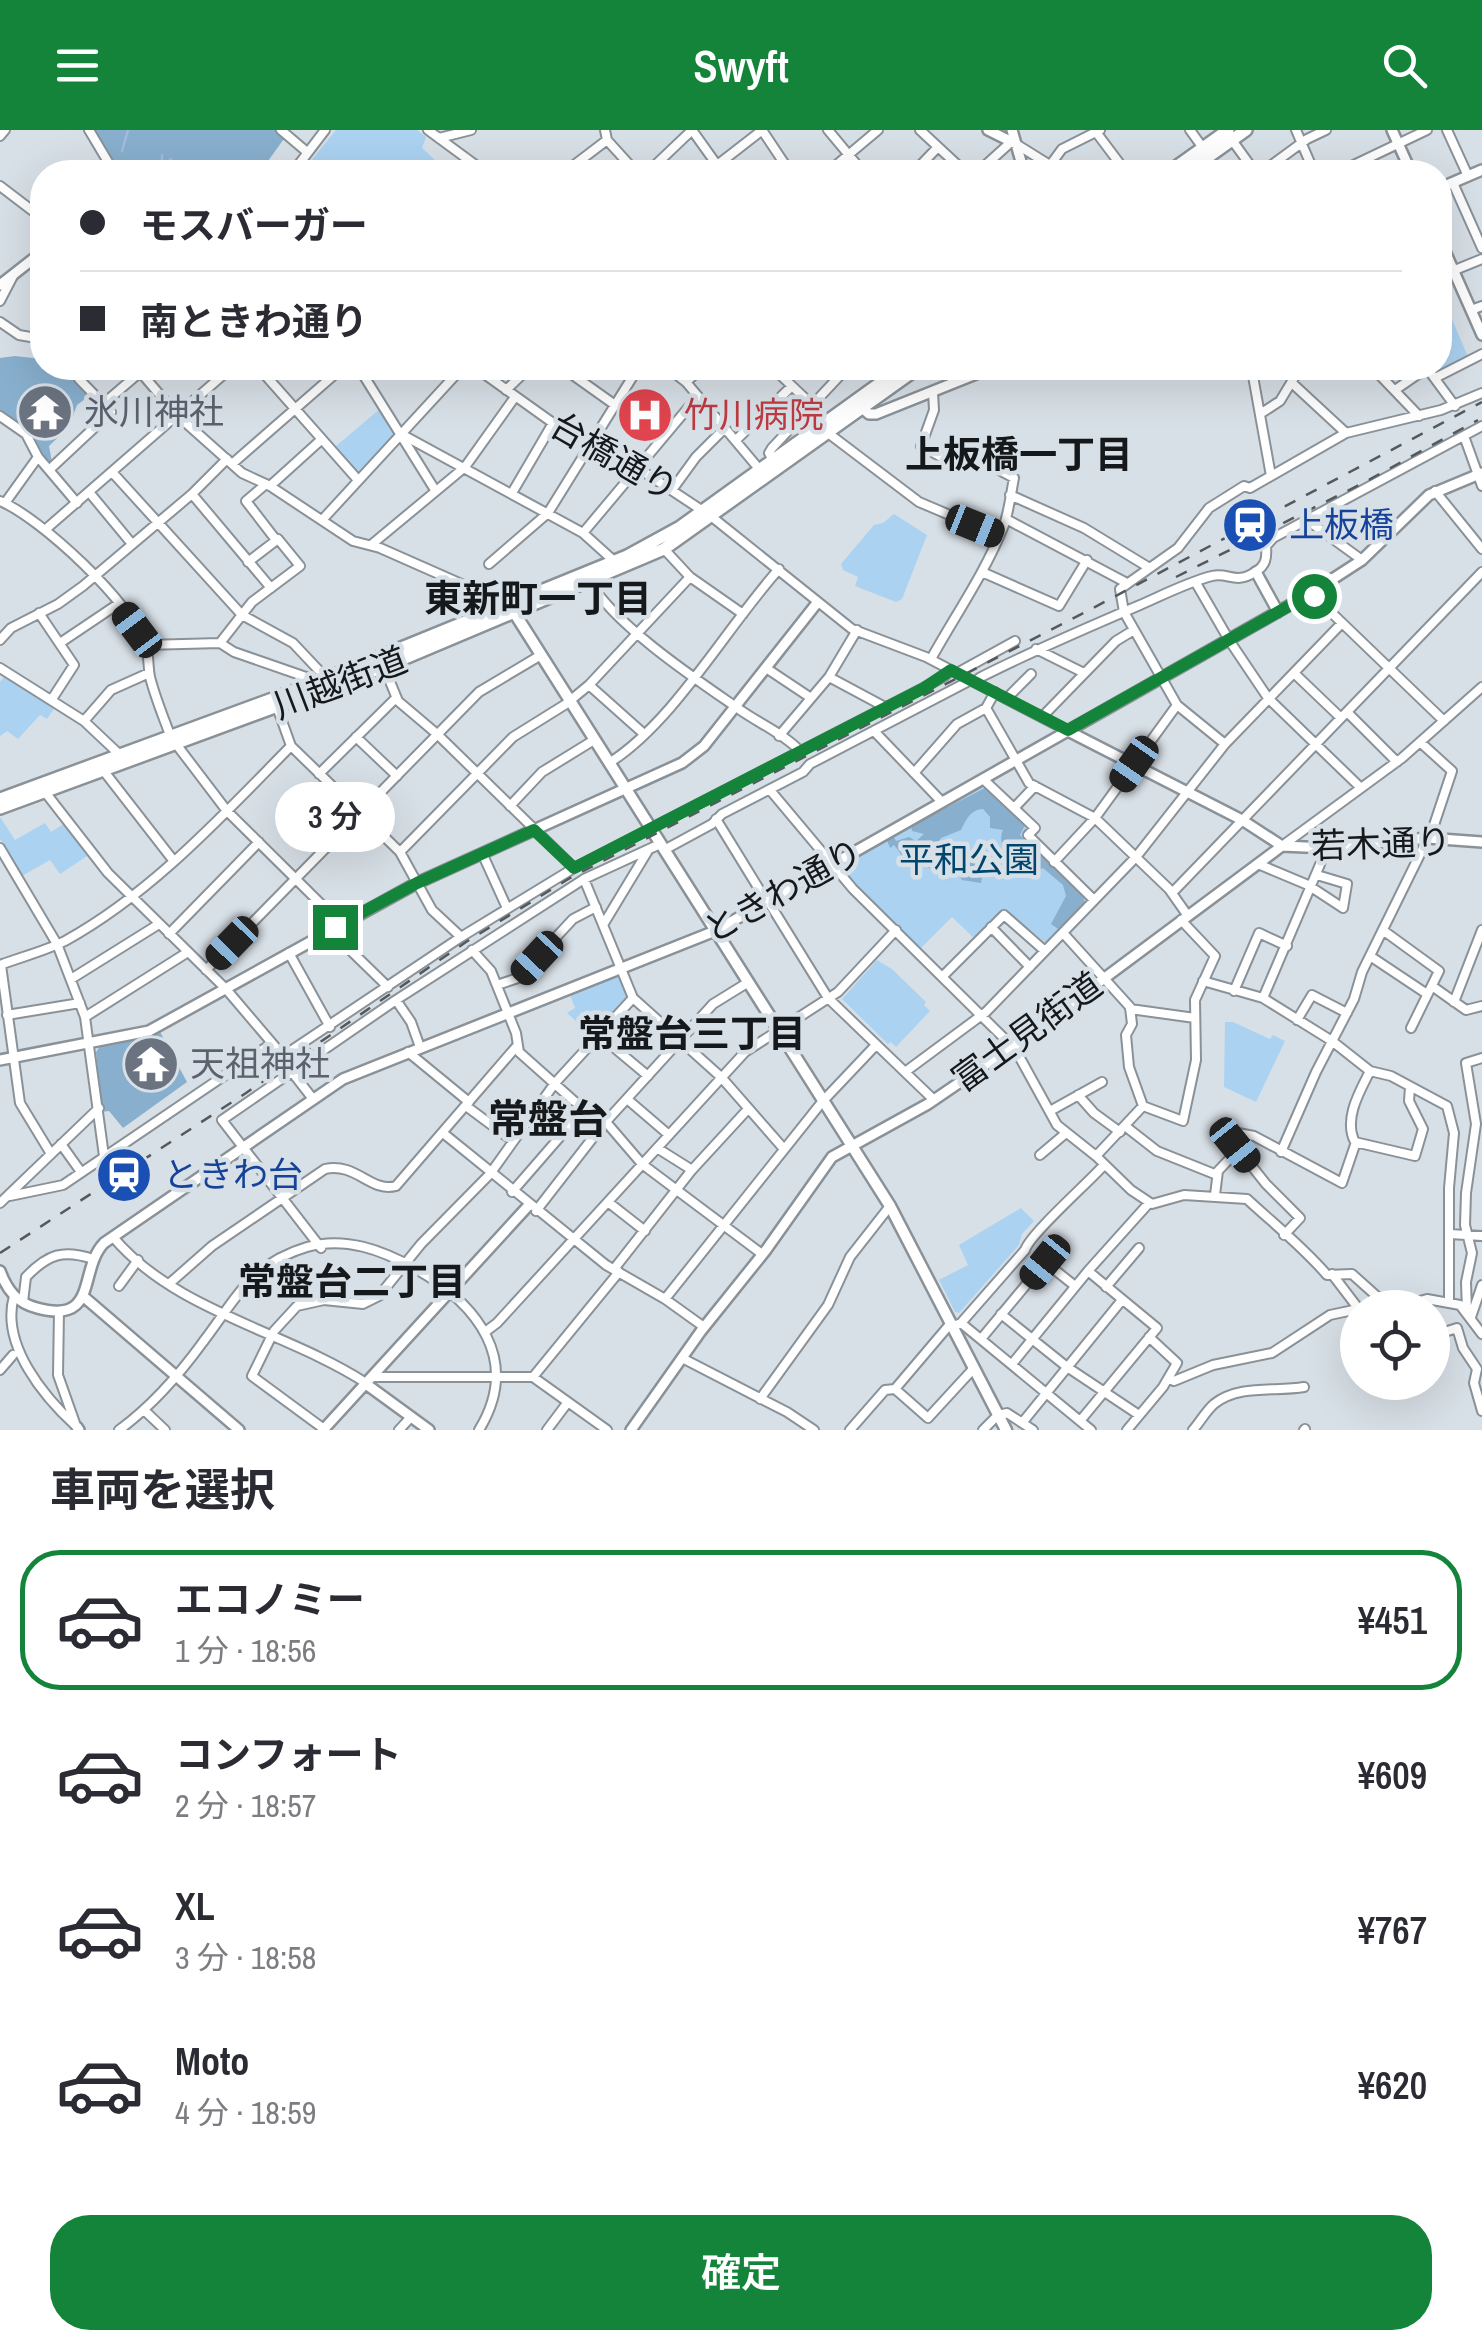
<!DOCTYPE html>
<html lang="ja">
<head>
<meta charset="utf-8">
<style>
	body { margin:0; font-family:"Archivo Narrow","Noto Sans JP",sans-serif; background:#f7f7f7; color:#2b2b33; height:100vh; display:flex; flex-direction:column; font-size:38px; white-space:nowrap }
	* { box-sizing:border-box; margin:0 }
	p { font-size:32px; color:#7c7c81 }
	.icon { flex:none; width:55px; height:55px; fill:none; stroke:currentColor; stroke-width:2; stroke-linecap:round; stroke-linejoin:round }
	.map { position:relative; height:1300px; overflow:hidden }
	.drawer { display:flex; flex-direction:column; background:#fff; flex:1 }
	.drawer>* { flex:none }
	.banner { position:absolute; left:30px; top:30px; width:1422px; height:220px; border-radius:40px; box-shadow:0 10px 40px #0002; display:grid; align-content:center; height:220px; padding:0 50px; background:#fff }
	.controls { position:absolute; left:1340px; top:1160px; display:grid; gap:20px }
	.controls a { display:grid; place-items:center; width:110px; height:110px; border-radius:50%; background:#fff; box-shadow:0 10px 40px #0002; font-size:50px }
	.end { position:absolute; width:45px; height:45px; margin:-22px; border:12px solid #14843b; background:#fff; box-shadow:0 0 0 5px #fff }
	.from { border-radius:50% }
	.bubble { position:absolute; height:70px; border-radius:35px; background:#fff; box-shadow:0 10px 40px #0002; font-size:32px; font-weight:600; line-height:70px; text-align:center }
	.car { position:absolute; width:30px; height:60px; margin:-30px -15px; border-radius:12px; box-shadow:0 0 8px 2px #0007; background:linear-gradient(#222 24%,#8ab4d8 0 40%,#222 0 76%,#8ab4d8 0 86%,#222 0) }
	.banner b { display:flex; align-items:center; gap:35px; height:95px; font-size:38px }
	.banner b+b { border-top:2px solid #e1e1e2 }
	.banner i { width:25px; height:25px; background:#2b2b33 }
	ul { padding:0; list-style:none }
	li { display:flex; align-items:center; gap:30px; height:140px; margin:0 20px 15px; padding:0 30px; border:5px solid transparent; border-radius:40px }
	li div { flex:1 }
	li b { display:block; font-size:38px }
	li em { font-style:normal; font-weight:600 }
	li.current { border-color:#14843b }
	li>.icon { width:90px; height:90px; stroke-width:1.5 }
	h2 { padding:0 50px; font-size:45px; line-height:120px }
	.primary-button { display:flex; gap:20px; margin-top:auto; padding:20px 50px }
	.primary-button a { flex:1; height:115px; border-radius:40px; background:#14843b; color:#fff; font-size:40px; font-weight:600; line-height:115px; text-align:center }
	header { display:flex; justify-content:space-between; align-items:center; height:130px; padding:0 50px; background:#14843b; color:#fff; font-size:45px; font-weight:600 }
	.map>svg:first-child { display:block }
</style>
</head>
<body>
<header><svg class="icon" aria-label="menu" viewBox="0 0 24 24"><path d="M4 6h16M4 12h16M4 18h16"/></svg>Swyft<svg class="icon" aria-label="search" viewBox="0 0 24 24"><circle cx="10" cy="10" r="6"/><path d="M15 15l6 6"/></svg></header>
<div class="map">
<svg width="1482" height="1300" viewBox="0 0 1482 1300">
	<rect width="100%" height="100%" fill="#d8e0e7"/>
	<!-- green -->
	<path fill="#abd2f1" d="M336 0H417L426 7 422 18 437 32 428 42H302Z
		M1440 161 1469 229 1435 246 1430 238H1440Z
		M381 278 395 304 359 341 356 340 336 316Z
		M894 384 927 405 902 469 896 472 855 456 858 447 843 440 841 434 874 395 883 393Z
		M6 544 56 576 47 589 40 585 18 609 7 601 0 606V552Z
		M982 655 1029 696 1023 706 1087 768V772L1047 814 1004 779 975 809 952 787 920 819 841 739 842 735Z
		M0 687 15 710 45 693 51 702 65 693 90 724 60 744 50 730 22 746 0 709Z
		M877 830 892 839 926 872 924 875 930 881 896 917 891 912 888 914 842 869Z
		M620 845 627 869 593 907 567 883 575 878 570 865Z
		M1225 892H1233L1270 909 1273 905 1285 911 1256 972 1224 957Z
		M1021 1078 1034 1091 1022 1104 1019 1115 959 1183 955 1182 939 1150 968 1135 959 1115Z"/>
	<!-- forest -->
	<path fill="#88afce" d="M91 0H279L286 6 263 38 268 42H117Z
		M15 226 42 229V238H65L86 256 98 274 91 277 85 269 77 275 69 297 49 316 52 332 48 333 30 303 0 280V228Z
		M985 658 1025 695 1020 705 1083 767 1085 773 1058 799 1051 794 1066 766 1063 755 1043 738 1032 744C1020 732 994 719 1003 700L990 698V687L983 679C969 680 966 691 961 700L941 708 938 713 945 724 953 715 966 716 982 747 981 753 962 750 954 736 944 733 940 737 947 751 917 729 904 728 894 715 890 718 887 710 894 707 896 711 909 707 916 711 924 704 912 701 911 696Z
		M159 900 187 952 123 998 109 981 102 982 96 922 100 916Z"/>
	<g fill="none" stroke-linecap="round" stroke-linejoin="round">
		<!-- stream -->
		<path stroke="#a5b9e1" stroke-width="2.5" d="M122 21 128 0
			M162 25V31L167 33 171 29"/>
		<!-- minor casing -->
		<g stroke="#8a9298" stroke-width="12">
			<path id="minor" d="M89 0 114 42
				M281 0 307 22
				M428 0 485 42
				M605 0 607 10 636 42
				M692 0 722 42
				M762 0 790 42
				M828 0 863 42
				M920 0 965 42
				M1190 0 1203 18
				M1296 0 1314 42
				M1447 0 1468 46
				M1096 2 1126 42
				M0 6 5 0
				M439 8 471 0
				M1232 10 1255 42
				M1016 14 1061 42
				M1051 34 1062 19 1100 0
				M716 36 761 1
				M293 42 325 0
				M565 42 607 10
				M648 42 690 2
				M828 42 878 0
				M914 42 938 17
				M978 42 1011 12
				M1262 42 1307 9 1326 0
				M1339 42 1427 0
				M1453 53 1482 118
				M0 56 42 88
				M33 129 42 138
				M1440 146 1482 129
				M0 171 13 146
				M1471 180 1482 176
				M0 192 19 205 42 209
				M137 238 177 285 242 343 270 356 353 411 380 418 475 460 495 482
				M259 238 358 350
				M359 238 435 360
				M476 238 553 293 594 309 712 387 852 499 926 527 1068 601
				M563 238 615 275
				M668 238 686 252 760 340
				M773 238 811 274
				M1242 238 1253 246 1271 346
				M1373 238 1419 286
				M1435 248 1482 224
				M686 252 702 238
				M1292 253 1346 303
				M506 260 529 238
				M1395 260 1427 238 1455 276
				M103 274 145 238
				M1260 284 1280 271 1300 238
				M0 286 26 304 38 327 77 373
				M828 303 919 372 999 406
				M401 304 583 403 614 431
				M1464 306 1482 356
				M736 310 792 256
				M773 331 769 323 772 318 847 238
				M232 334 342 238
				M49 340 111 282 79 249 77 238
				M112 342 242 485 293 513 327 549
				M266 354 246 371 276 410
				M270 356 322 309
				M672 360 696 327 725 298
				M1435 361 1482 419
				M89 362 132 414
				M512 363 553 293
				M192 364 271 458
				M1010 365 1084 398 1148 437
				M0 371C41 388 133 474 146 516 149 526 148 537 150 547 155 567 163 586 170 605
				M5 373 38 327
				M323 389 462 238
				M1006 389 1125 452
				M1307 390 1362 430
				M46 399 231 238
				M583 403 698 266
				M371 415 465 337 515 267
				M489 434 548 383 638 238
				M982 442 1059 476 1087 430
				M690 447 743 484
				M590 452C615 495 694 548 736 577 756 592 783 603 800 621
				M1196 453 1229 510 1268 568 1361 658
				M1311 463 1444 591
				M39 483 74 535 52 569
				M0 510 11 498 58 474 83 456 192 364 227 329
				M60 513 118 474
				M220 513 234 522 306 547 313 554
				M146 515 220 513 252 472 300 436 278 409 248 432
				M1036 519 1084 543
				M931 529C956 484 985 443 1004 395 1009 381 1011 363 1014 348L967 323 960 337 921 316 934 280 933 262
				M384 537 398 571 437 604 574 738
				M0 538 84 591 119 624
				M766 538 811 568
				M957 543 1015 511
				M1294 543 1341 588
				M829 547 885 577
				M976 553 979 548C1032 521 1086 498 1140 475 1163 465 1188 452 1212 446 1229 442 1235 455 1255 442 1266 436 1267 428 1266 416L1273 408 1482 296
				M589 555 644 604
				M1007 568 1031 544
				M277 577 291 616 400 722 432 780 461 807
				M986 578 1029 653 1095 688 1169 759 1188 786
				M1347 582 1397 632
				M1042 587 1116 511 1134 500
				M84 591 111 560 149 543
				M874 601 942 672
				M779 606 829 547 857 500
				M356 607 397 646
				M176 614 227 681 324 777 348 818 388 857
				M1225 614 1177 575 1124 482 1120 459 1178 418 1209 378 1244 356 1250 358 1346 303 1441 280 1482 263
				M609 633C674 592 726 498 779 439
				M103 640 173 730
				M914 643 957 594 986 578 995 562
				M319 644 396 568
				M983 649 1035 698 1028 705 1094 770
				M770 660 853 759 1015 919 1057 995 1096 1026 1131 1060 1152 1074 1184 1065 1247 1069C1274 1094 1303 1117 1327 1145L1352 1144 1381 1170 1402 1176 1427 1169 1460 1175 1482 1204
				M45 662 108 743 226 859 283 926 461 807 574 738 923 558 945 546 951 540
				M510 676 542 642 594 610
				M1014 678 1035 656
				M716 689 767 772
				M1282 716 1402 628 1482 557
				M0 718 57 814 85 887 104 1026
				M649 719 603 795 584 749 660 714
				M664 720 712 694 722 684 803 642 810 634 971 550
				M400 722 513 607 566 574 589 555 690 447 664 419
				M482 723 507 778
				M1054 732 1095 688 1177 575
				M1258 734 1308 755 1343 778 1347 754 1317 745
				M1172 763 1482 442
				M768 771 828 868 934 970
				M991 797 1030 837
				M1384 801 1439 841 1411 898
				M1063 803 1130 877 1132 894 1126 905 1129 937 1143 976 1183 991 1196 930 1195 870 1215 826 1181 790
				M169 804 259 712
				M472 820 491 841 516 903 519 922 574 971 606 992 642 1034 762 1124
				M289 823 330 897
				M1370 826 1427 864
				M0 835C21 827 45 821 65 811 152 763 222 686 291 616
				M1 835 20 973 51 1024
				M206 840 479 562 541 525
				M943 846 1004 785 1045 821
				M71 849 159 794
				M1203 851 1263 868 1332 911 1370 941 1391 946 1447 976 1454 1003 1449 1058V1173
				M497 855 518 848 573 789 596 777
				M1432 856 1466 880 1482 876
				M1234 861 1259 803 1287 816
				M633 868 721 947 784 1019
				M1263 868 1327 718
				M396 870 411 892 420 917
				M1454 872 1482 800
				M1130 879 1195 888
				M7 885 80 873
				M85 887 188 822
				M1297 890 1312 865 1347 883
				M599 905 648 946
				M408 922 469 972
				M1370 941C1360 961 1343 989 1355 1012L1415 1026 1423 999 1409 971 1410 957
				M292 942 313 969
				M905 942 986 882 1136 727 1225 614 1342 493
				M1078 965 1094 983 1120 1002
				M627 969 669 1005
				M466 976 513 1011
				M1050 981 1102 952
				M1125 996 1157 1021 1217 1045
				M443 1003 606 1135 665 1169 704 1197
				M61 1014 81 1042
				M1235 1015 1266 1054 1300 1088 1284 1105
				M657 1018 692 1040
				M1281 1022 1316 942 1354 869 1362 842 1433 698 1452 641 1420 612
				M1040 1025 1066 1003
				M1096 1026 1143 976
				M512 1062 585 978
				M1215 1065 1218 1041 1235 1023 1238 1003 1254 1006 1342 1053 1356 1012
				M10 1066 63 1055 271 914
				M608 1072 645 1101
				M0 1073 99 978
				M536 1081 602 996 713 874 747 853
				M1450 1104 1482 1106
				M113 1107C176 1182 286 1201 366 1253
				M321 1118 222 990 396 870 584 749
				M614 1139 691 1041 748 979
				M1332 1144 1358 1178
				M170 1153 212 1116 325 1039C356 1032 371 1063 396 1056L516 917
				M119 1156 138 1130
				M1106 1157 1139 1118
				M14 1166C0 1215 45 1268 77 1297
				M665 1169 822 972 876 915
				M23 1172 26 1147C48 1124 63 1119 93 1129
				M59 1181 58 1245 75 1293
				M1467 1181 1466 1152 1472 1123 1465 1095 1466 1063 1476 994 1466 933 1482 928
				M1001 1184 1067 1237 1139 1285
				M1471 1187 1482 1155
				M961 1193 1091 1300
				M952 1197 961 1193 1025 1120C1030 1104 1088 1053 1104 1035
				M485 1202 497 1193 745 922 838 862 896 800
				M1432 1206 1457 1198 1463 1218 1477 1239 1474 1253 1482 1281
				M981 1209 1045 1132 1075 1156
				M682 1228 787 1282 814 1300
				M1012 1234 1088 1141 1149 1073
				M0 1240 13 1225
				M372 1247H533L607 1300
				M533 1247 619 1142
				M1169 1248 1174 1251 1213 1235 1272 1223 1330 1185 1358 1179
				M895 1259 928 1288 974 1238
				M760 1269 828 1175 850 1127 890 1076
				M144 1280 165 1300
				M1080 1291 1157 1198 1088 1141
				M1022 1293 1122 1170
				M324 1299 252 1246 274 1201 297 1176 324 1170 363 1174 379 1166 421 1114 490 1044 555 953 633 868 603 795
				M119 1300C152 1276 179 1245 203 1212 236 1169 250 1134 307 1117 345 1106 382 1120 416 1139 477 1174 522 1230 479 1300
				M399 1300 411 1287
				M547 1300 568 1272
				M850 1300 885 1260 895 1259 951 1193
				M983 1300 998 1285 1007 1283 1033 1300
				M1127 1300 1163 1257 1177 1233 1149 1207
				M1193 1300C1200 1292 1206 1281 1214 1274 1239 1254 1276 1262 1304 1257
				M1304 1300 1305 1299"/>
		</g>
		<!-- tertiary casing -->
		<g stroke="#8a9298" stroke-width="14">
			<path id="tertiary" d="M988 0 1016 14
				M1012 0 1024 42
				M1392 0 1411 42
				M111 42 112 41
				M1440 58 1482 40
				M1440 110 1482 205
				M0 155 42 122
				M861 277 869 284H876L991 238
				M1256 442 1278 482
				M1068 601 1242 690 1282 716 1327 718 1427 708 1482 712
				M0 930 149 901 417 753 682 633 704 616 817 473
				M0 1141C7 1160 17 1173 37 1178 99 1195 78 1140 104 1113L343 949 715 801 1311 463 1362 430 1429 365 1482 343
				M84 1167 239 1300
				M366 1254 429 1300
				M77 1297 79 1300
				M323 1300 529 1075
				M631 1300 701 1201 766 1120 832 1027 928 974 1016 914 1282 716"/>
		</g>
		<!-- secondary casing -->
		<g stroke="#8a9298" stroke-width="15">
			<path id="secondary" d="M512 479 890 1076 1006 1300"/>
		</g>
		<!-- trunk casing -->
		<g stroke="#8a9298" stroke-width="16">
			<path id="trunk" d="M1169 42 1228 0
				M1187 42 1246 0
				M0 669 313 554 627 426 680 397 901 238
				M0 678 384 537 664 419 918 238"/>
		</g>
		<!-- minor -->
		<use href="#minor" stroke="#fff" stroke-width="8"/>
		<!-- tertiary -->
		<use href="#tertiary" stroke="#fff" stroke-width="9"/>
		<!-- secondary -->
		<use href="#secondary" stroke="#fff" stroke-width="10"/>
		<!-- trunk -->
		<use href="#trunk" stroke="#fff" stroke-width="11"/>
		<!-- rail -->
		<path stroke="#54595d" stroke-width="2.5" stroke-dasharray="12 12" stroke-linecap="butt" d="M1176 447 1363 353 1478 290
			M0 1123 246 963 466 812 570 748 1093 478 1482 272"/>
	</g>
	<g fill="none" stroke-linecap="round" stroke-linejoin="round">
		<!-- route -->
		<path stroke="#14843b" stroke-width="12" d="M335 797 417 753 534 700 574 738 924 558 951 540 1068 600 1312 463 1314 466"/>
	</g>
	<!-- icons -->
	<defs>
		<g id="temple-disc" transform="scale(2.875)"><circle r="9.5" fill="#6b7280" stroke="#d8e0e7"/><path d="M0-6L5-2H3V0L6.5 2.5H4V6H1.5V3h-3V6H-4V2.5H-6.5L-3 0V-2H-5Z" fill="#fff"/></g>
		<g id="hospital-disc" transform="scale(2.875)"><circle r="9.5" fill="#e0444e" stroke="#d8e0e7"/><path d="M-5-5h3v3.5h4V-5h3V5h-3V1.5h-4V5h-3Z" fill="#fff"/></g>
		<g id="station-disc" transform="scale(2.875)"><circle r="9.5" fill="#1a4fb4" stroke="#d8e0e7"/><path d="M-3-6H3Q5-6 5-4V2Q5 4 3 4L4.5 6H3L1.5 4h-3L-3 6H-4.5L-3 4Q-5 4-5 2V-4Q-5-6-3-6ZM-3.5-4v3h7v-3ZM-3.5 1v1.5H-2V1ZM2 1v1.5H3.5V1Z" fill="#fff"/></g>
	</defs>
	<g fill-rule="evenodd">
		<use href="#temple-disc" x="45" y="282"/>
		<use href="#hospital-disc" x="645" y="285"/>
		<use href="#station-disc" x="1250" y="395"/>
		<use href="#temple-disc" x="151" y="934"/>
		<use href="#station-disc" x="124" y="1045"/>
	</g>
	<g text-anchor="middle" stroke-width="9" stroke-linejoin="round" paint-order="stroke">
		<!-- worship labels -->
		<g font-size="35" fill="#5b616d" stroke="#d8e0e7" text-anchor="start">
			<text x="84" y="294">氷川神社</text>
			<text x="190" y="946">天祖神社</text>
		</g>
		<!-- health labels -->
		<g font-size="35" fill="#be3a42" stroke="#d8e0e7" text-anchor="start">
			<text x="684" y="297">竹川病院</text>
		</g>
		<!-- street labels -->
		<g font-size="35" fill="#16191b" stroke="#d8e0e7">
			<text transform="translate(614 327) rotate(30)" y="12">台橋通り</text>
			<text transform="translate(340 553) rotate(-21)" y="12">川越街道</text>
			<text transform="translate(1381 714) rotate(-2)" y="12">若木通り</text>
			<text transform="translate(783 761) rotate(-29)" y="12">ときわ通り</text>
			<text transform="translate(1027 902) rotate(-36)" y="12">富士見街道</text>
		</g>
		<!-- transit labels -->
		<g font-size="35" fill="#164399" stroke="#d8e0e7" text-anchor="start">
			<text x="1289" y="407">上板橋</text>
			<text x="163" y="1057">ときわ台</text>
		</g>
		<!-- park labels -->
		<g font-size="35" fill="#00456d" stroke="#d8e0e7">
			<text x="969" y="742">平和公園</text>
		</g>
		<!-- neighbourhood labels -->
		<g font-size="38" font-weight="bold" fill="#16191b" stroke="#d8e0e7">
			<text x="1019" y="338">上板橋一丁目</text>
			<text x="538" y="482">東新町一丁目</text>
			<text x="692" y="917">常盤台三丁目</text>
			<text x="352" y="1165">常盤台二丁目</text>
		</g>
		<!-- quarter labels -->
		<g font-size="40" font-weight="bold" fill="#16191b" stroke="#d8e0e7">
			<text x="548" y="1003">常盤台</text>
		</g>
	</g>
</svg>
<div class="controls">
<a><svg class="icon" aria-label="locate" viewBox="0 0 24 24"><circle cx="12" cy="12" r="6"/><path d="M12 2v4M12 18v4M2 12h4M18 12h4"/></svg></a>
</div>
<i class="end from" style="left:1314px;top:466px"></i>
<i class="end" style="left:335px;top:797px"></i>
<div class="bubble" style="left:275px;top:652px;width:120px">3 分</div>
<i class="car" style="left:975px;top:396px;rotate:112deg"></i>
<i class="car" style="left:137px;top:500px;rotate:323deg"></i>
<i class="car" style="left:1134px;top:634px;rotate:215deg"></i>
<i class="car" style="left:232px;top:813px;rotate:224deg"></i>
<i class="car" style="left:537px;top:828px;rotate:223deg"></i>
<i class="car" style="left:1235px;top:1015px;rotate:141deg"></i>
<i class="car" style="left:1045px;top:1132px;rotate:219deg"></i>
<div class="banner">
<b><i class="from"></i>モスバーガー</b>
<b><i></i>南ときわ通り</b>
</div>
</div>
<section class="drawer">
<h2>車両を選択</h2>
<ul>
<li class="current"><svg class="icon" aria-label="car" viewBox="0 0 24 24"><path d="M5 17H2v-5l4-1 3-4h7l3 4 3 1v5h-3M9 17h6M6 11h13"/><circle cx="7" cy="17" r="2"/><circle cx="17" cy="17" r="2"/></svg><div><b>エコノミー</b><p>1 分 · 18:56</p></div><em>¥451</em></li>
<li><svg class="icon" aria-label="car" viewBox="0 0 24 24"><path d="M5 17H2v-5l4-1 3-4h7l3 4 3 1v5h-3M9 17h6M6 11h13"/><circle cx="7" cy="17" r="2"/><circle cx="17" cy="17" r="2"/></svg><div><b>コンフォート</b><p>2 分 · 18:57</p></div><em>¥609</em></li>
<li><svg class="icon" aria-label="car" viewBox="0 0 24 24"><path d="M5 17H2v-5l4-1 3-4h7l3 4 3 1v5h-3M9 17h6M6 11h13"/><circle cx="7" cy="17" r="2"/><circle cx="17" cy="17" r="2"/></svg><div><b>XL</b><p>3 分 · 18:58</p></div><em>¥767</em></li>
<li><svg class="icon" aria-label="car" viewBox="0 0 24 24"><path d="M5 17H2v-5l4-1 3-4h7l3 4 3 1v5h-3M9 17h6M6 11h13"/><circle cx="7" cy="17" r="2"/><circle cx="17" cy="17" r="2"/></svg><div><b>Moto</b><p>4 分 · 18:59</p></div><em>¥620</em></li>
</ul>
<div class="primary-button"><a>確定</a></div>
</section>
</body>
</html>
